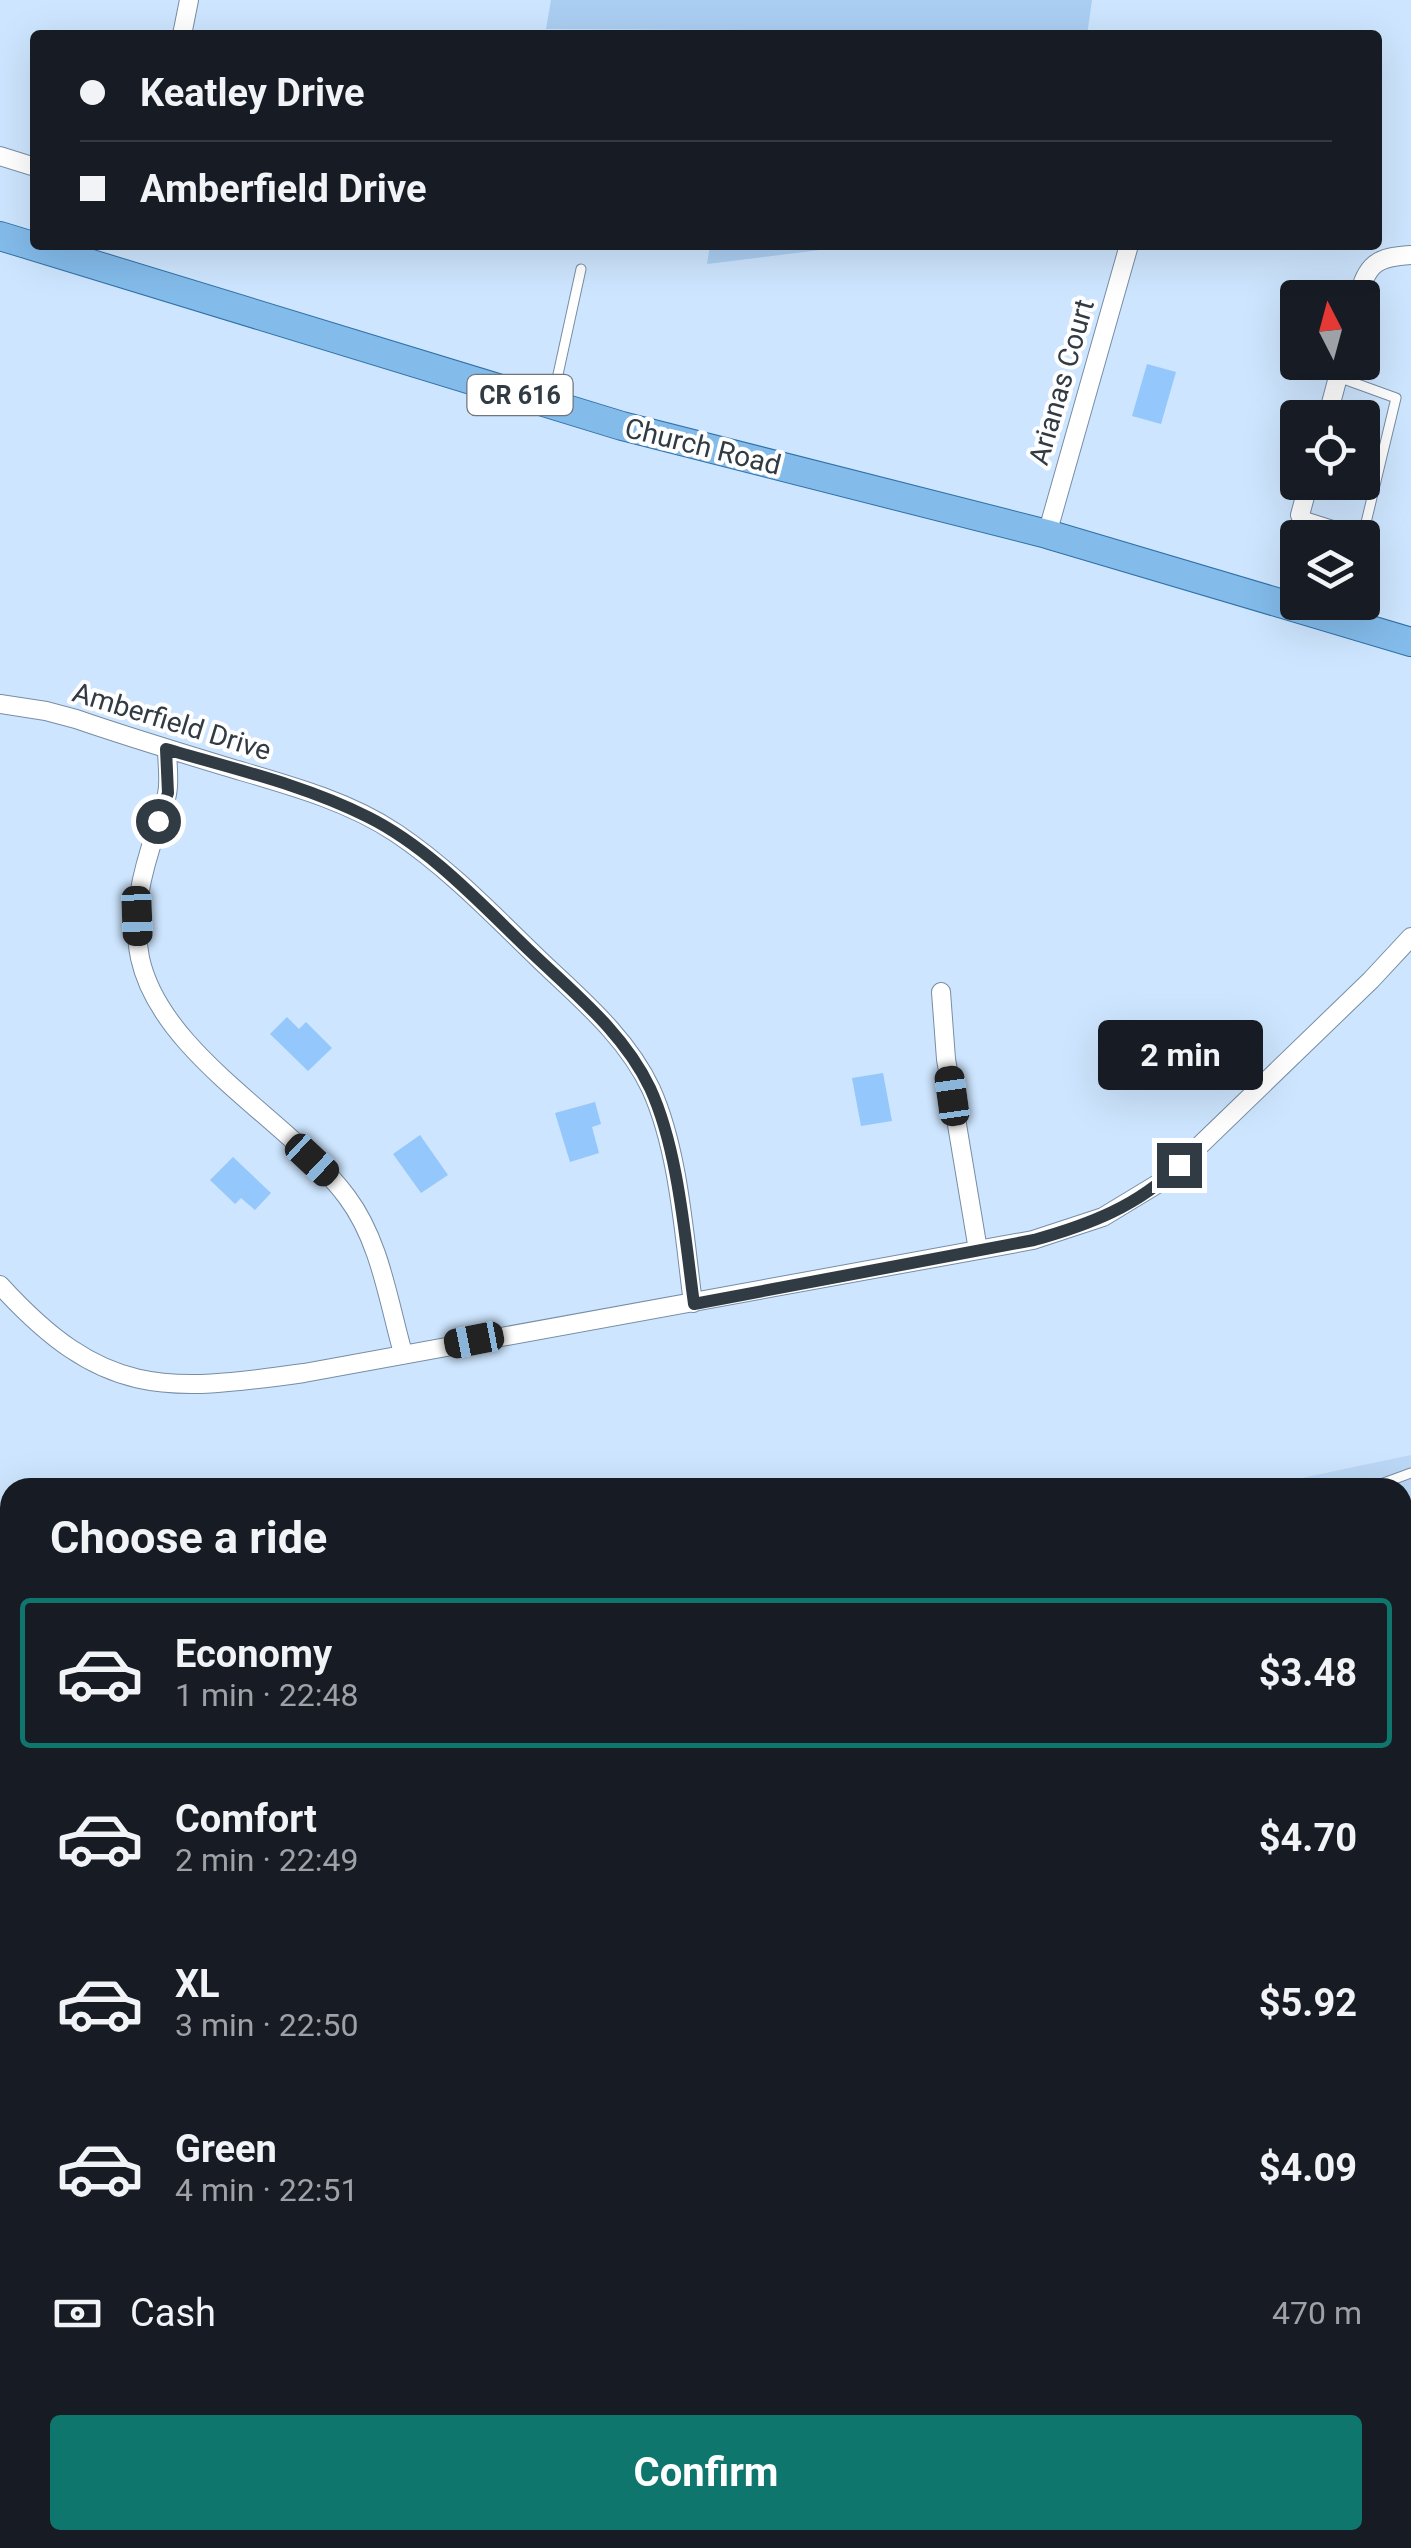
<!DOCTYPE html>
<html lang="en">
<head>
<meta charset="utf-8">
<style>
	body { margin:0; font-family:Roboto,sans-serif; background:#242831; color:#f1f3f6; height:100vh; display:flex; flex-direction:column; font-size:38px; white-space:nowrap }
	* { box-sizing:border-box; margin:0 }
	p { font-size:32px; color:#9ea1a6 }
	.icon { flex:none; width:55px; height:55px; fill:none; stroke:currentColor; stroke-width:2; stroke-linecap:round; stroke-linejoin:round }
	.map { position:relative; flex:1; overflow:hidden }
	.drawer { position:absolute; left:0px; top:1478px; width:1412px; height:1072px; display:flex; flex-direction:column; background:#171b24; border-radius:30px 30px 0 0; box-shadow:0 10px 40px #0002 }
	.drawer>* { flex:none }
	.guide { position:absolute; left:30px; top:30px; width:1352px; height:220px; border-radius:10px; box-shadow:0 10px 40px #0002; display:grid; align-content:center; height:220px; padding:0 50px; background:#171b24 }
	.needle { width:65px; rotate:354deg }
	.tools { position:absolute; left:1280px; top:280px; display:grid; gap:20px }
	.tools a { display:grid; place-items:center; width:100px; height:100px; border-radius:10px; background:#171b24; box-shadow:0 10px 40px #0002; font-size:50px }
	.end { position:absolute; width:45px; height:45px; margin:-22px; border:12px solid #313b44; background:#fff; box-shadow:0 0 0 5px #fff }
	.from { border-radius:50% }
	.bubble { position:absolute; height:70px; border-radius:10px; background:#171b24; box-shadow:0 10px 40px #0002; font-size:32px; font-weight:700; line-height:70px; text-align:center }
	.car { position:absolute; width:30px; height:60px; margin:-30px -15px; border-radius:12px; box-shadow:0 0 8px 2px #0007; background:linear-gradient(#222 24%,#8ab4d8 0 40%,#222 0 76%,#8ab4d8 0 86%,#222 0) }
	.guide b { display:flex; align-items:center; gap:35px; height:95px; font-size:38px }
	.guide b+b { border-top:2px solid #363941 }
	.guide i { width:25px; height:25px; background:#f1f3f6 }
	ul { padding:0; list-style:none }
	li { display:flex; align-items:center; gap:30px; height:150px; margin:0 20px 15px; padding:0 30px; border:5px solid transparent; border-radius:10px }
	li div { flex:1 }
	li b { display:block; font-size:38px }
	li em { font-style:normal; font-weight:700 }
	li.current { border-color:#0f766e }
	li>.icon { width:90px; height:90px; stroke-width:1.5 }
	h2 { padding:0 50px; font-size:45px; line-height:120px }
	.pay { display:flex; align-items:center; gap:25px; height:110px; padding:0 50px; font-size:38px }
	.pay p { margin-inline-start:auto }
	.action { display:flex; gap:20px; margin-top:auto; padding:20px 50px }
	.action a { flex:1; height:115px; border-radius:10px; background:#0f766e; color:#fff; font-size:40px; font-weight:700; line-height:115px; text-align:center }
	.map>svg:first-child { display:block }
</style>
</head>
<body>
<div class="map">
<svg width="1411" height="2548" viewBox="0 0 1411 2548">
	<rect width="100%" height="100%" fill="#cde5fe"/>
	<!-- built -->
	<path fill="#bad7f5" d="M1411 1455V2514L1402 2510V1488H1254Z
		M0 1647 10 1648V1930L0 1915Z
		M174 2540H1069L1067 2548H176Z"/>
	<!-- green -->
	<path fill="#aacef2" d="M551 0H1092L1087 35H747V30L546 29Z
		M710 245H860L707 264Z
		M0 1915 10 1930V2094L0 2096Z"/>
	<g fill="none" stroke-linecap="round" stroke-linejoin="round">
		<!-- stream -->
		<path stroke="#77a9db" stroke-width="6" d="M0 1970 6 1978
			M1402 2514 1411 2517"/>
	</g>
	<!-- building -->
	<path fill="#94c7fb" d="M1147 364 1176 372 1161 424 1132 416Z
		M287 1017 299 1029 306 1022 332 1048 308 1071 270 1034Z
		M883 1073 892 1121 861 1126 852 1078Z
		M595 1102 601 1124 592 1127 599 1153 570 1162 555 1113Z
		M420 1135 448 1175 421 1193 393 1154Z
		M233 1157 271 1193 255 1210 241 1198 235 1204 210 1180Z"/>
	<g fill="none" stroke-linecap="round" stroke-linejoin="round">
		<!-- service casing -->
		<g stroke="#778da4" stroke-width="11">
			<path id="service" d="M552 402 581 269
				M1300 515 1363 535 1396 398 1338 377
				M1370 1488 1411 1473
				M0 1694 10 1695
				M1402 1732 1411 1725
				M0 1770 10 1812
				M1402 1951 1411 1946
				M1402 2158 1411 2170
				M1402 2269 1411 2281
				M220 2540 222 2548
				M701 2540 709 2548
				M1189 2540 1207 2548
				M1359 2540 1374 2548
				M1035 2548 1036 2540
				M1140 2548 1141 2540
				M1236 2548 1281 2540"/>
		</g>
		<!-- minor casing -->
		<g stroke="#778da4" stroke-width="20">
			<path id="minor" d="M182 35 189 0
				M0 156 35 167
				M1358 298C1367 264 1376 257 1411 255
				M1327 418 1342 362
				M1300 515 1309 482
				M1047 534 1129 245
				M0 704 46 711 76 719C128 737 181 753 234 769 289 785 348 801 396 833 450 869 496 918 543 963 583 1001 627 1038 651 1089 679 1151 684 1236 693 1303
				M167 749C167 763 170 780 167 794 165 806 159 819 156 831 142 872 131 914 140 958 161 1055 290 1120 347 1197 380 1241 388 1300 403 1353
				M941 992 946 1059 978 1250
				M0 1285C102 1397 163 1393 304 1373L1033 1240 1103 1217 1164 1180 1371 980 1411 937
				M1402 1849 1411 1843
				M565 2540 573 2548"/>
		</g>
		<!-- primary casing -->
		<g stroke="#3170a7" stroke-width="30">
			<path id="primary" d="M0 236 622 426 1047 534 1411 642"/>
		</g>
		<!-- service -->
		<use href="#service" stroke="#fff" stroke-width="9"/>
		<!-- minor -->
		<use href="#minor" stroke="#fff" stroke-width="18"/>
		<!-- primary -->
		<use href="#primary" stroke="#83bbea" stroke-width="28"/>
	</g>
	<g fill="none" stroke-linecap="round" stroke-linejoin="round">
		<!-- route -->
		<path stroke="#313b44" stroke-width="12" d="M158 821 168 793 166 749C234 769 305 785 368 817 430 848 481 904 531 952 574 993 624 1033 650 1088 678 1148 685 1238 694 1304L1034 1240C1088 1225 1139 1206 1179 1165"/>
	</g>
	<g text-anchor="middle" stroke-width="8" stroke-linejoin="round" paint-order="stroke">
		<!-- shield labels -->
		<rect fill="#fff" stroke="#6f767c" stroke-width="2.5" x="467.5" y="375" width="105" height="40" rx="8"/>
		<g font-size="25" font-weight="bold" fill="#313b44">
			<text x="520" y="404">CR 616</text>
		</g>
		<!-- street labels -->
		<g font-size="28" fill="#313b44" stroke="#fff">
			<text transform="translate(1061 382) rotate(-74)" y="10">Arianas Court</text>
			<text transform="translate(703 446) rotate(14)" y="10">Church Road</text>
			<text transform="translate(172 721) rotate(17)" y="10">Amberfield Drive</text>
		</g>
	</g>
</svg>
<div class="tools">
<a><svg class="needle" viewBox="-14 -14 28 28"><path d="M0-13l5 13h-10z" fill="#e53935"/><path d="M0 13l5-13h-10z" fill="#9ea1a6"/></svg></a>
<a><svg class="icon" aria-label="locate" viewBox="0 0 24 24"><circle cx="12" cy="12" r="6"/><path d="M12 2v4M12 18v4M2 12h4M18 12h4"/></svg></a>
<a><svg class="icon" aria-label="layers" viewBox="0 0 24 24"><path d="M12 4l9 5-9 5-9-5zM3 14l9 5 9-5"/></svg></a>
</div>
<i class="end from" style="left:158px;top:821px"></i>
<i class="end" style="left:1179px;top:1165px"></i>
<div class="bubble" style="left:1098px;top:1020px;width:165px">2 min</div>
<i class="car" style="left:137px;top:916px;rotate:178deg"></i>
<i class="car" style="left:952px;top:1096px;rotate:352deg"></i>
<i class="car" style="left:312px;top:1160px;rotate:133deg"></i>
<i class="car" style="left:474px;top:1340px;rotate:259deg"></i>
<div class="guide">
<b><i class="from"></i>Keatley Drive</b>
<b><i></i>Amberfield Drive</b>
</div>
<section class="drawer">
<h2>Choose a ride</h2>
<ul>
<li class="current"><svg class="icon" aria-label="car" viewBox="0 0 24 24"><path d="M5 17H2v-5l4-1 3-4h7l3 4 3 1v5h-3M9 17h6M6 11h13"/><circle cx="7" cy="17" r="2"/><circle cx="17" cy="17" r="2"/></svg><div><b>Economy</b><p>1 min · 22:48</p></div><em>$3.48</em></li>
<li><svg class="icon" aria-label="car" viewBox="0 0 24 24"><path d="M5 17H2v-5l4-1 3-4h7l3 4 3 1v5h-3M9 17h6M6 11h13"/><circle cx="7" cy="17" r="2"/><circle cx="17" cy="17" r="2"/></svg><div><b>Comfort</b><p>2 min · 22:49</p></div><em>$4.70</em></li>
<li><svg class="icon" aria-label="car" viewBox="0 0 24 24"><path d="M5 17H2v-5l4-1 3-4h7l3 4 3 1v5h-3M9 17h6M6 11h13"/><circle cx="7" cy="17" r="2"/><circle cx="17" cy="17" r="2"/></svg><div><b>XL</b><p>3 min · 22:50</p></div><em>$5.92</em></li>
<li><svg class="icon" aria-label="car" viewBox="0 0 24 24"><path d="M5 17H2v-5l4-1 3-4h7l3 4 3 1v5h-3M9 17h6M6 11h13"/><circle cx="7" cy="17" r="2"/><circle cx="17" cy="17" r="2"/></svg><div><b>Green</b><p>4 min · 22:51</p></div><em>$4.09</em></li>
</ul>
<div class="pay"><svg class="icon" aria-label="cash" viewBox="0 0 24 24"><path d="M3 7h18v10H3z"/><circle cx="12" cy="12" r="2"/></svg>Cash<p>470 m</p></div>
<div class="action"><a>Confirm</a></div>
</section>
</div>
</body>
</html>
